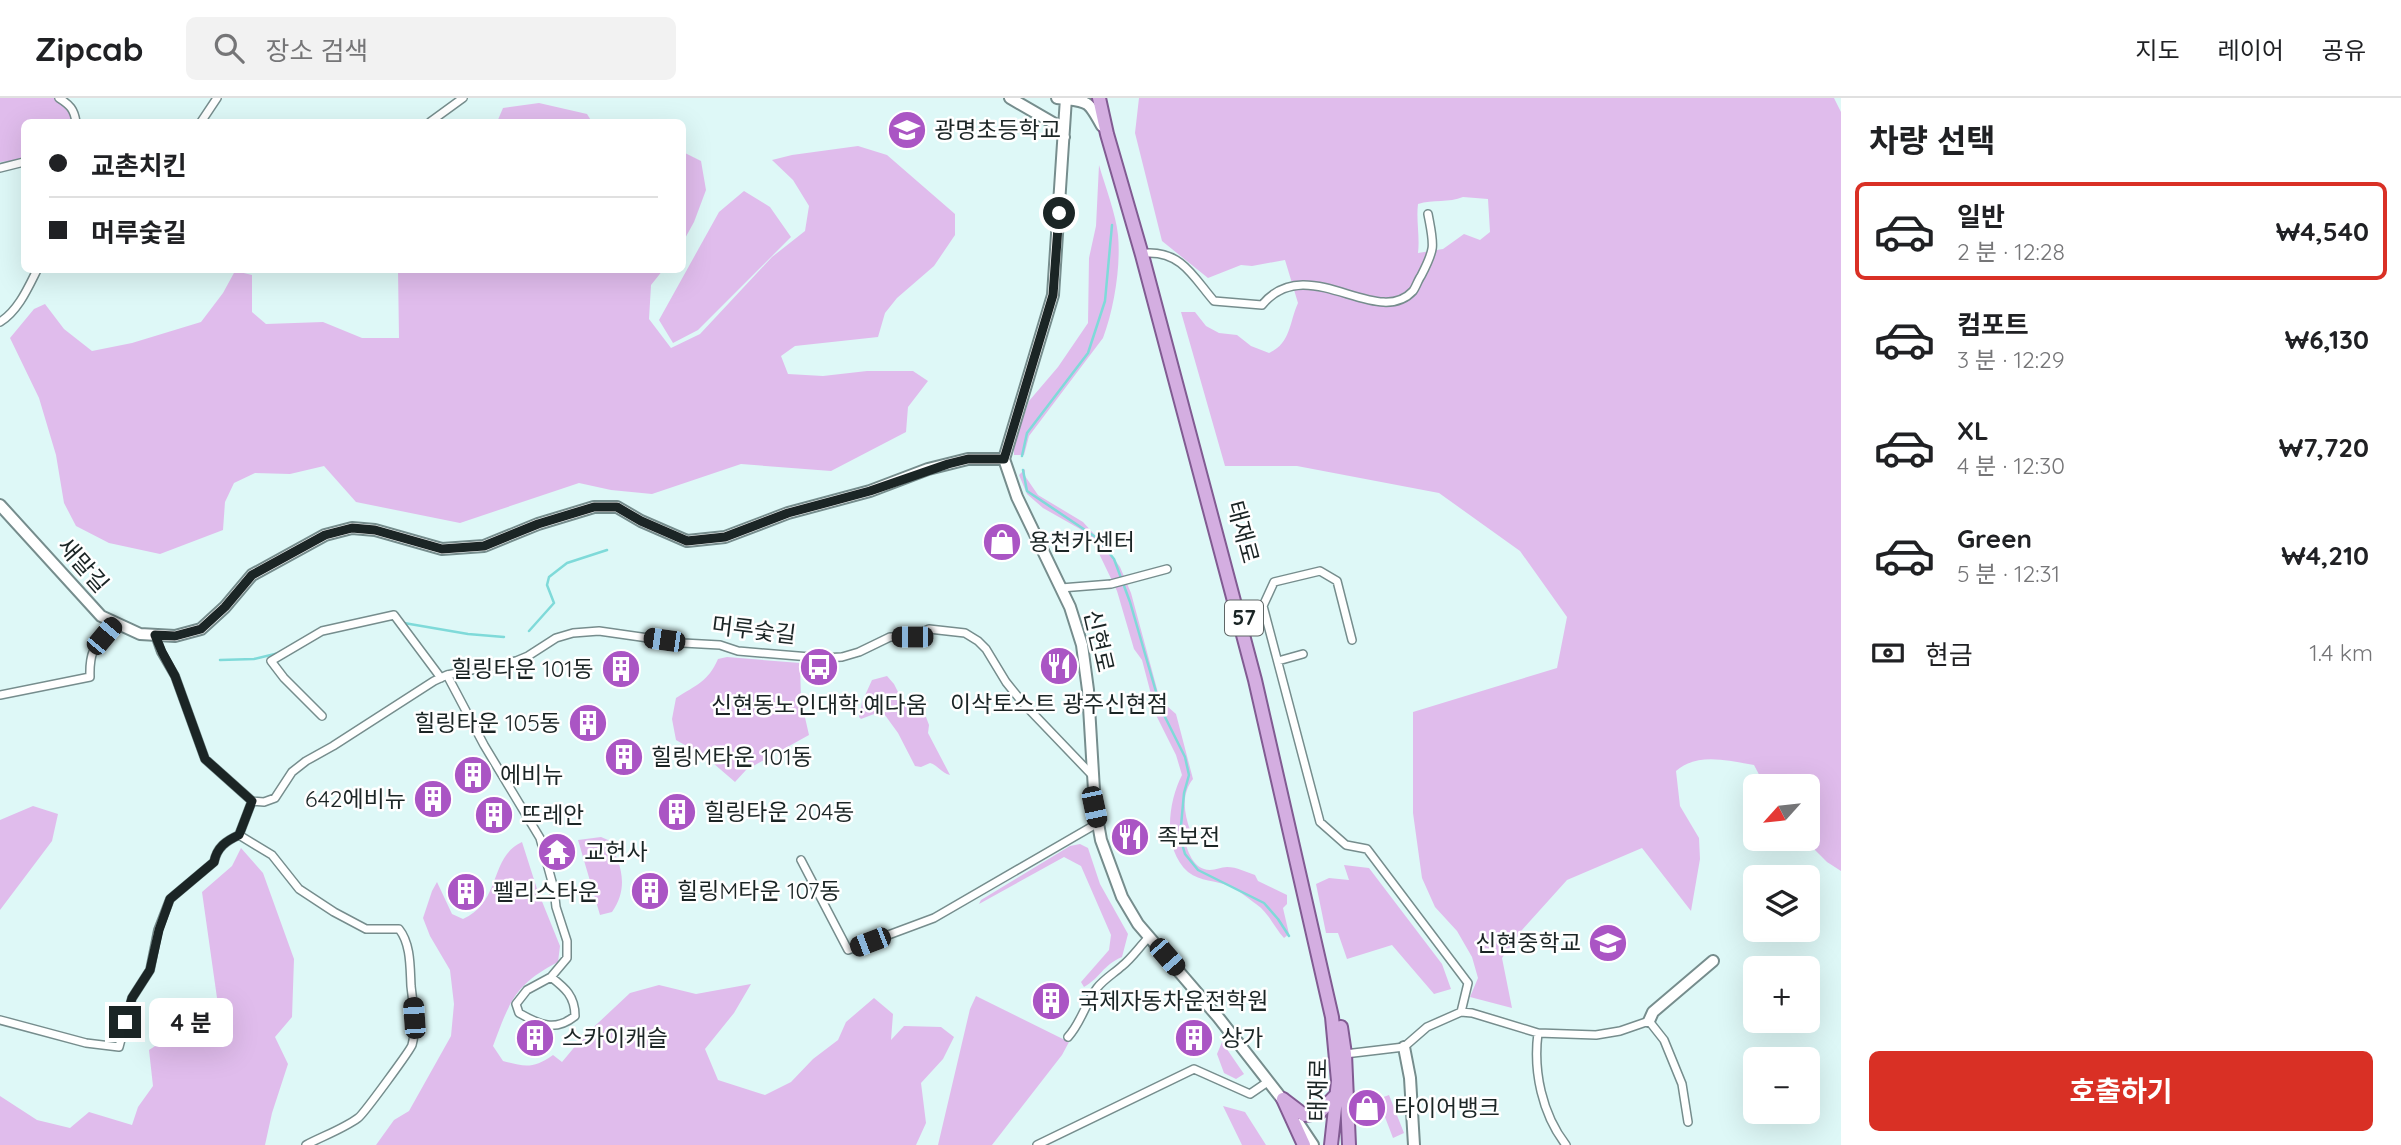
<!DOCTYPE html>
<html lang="ko">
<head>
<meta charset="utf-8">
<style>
	body { margin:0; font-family:Quicksand,"Noto Sans KR",sans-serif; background:#f2f2f2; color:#202124; height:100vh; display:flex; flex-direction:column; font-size:26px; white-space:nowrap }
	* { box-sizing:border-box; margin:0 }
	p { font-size:23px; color:#757577 }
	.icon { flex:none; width:38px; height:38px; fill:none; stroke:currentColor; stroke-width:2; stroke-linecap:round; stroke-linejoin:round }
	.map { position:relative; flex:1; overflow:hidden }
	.sheet { display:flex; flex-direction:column; background:#fff; width:560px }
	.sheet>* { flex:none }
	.banner { position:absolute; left:21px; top:21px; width:665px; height:154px; border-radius:10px; box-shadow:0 7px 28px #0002; display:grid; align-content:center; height:154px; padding:0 28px; background:#fff }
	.needle { width:46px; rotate:243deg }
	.controls { position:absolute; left:1743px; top:676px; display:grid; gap:14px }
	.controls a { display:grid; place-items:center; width:77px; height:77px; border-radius:10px; background:#fff; box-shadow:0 7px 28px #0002; font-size:35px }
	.end { position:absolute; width:32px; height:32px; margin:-16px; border:9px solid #1b2525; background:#fff; box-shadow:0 0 0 4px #fff }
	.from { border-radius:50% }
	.bubble { position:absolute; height:49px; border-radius:10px; background:#fff; box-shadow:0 7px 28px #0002; font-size:23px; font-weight:700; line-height:49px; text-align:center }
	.car { position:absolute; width:21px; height:42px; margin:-21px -10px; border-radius:9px; box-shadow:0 0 5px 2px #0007; background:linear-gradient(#222 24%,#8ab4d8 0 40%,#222 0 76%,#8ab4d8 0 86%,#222 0) }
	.banner b { display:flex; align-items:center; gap:24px; height:66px; font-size:26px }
	.banner b+b { border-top:2px solid #e0e0e0 }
	.banner i { width:18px; height:18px; background:#202124 }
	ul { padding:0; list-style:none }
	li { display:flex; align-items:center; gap:21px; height:98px; margin:0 14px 10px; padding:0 14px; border:4px solid transparent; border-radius:10px }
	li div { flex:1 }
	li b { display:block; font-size:26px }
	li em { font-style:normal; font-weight:700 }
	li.active { border-color:#d93025 }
	li>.icon { width:63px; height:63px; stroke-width:1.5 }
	h2 { padding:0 28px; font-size:32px; line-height:84px }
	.pay { display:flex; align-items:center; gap:18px; height:77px; padding:0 28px; font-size:26px }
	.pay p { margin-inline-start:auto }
	.button { display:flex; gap:14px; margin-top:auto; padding:14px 28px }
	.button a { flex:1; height:80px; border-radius:10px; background:#d93025; color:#fff; font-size:28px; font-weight:700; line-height:80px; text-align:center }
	header { display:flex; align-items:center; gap:42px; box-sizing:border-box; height:98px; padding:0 35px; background:#fff; border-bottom:2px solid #e0e0e0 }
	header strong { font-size:33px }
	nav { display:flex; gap:38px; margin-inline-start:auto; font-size:24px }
	.search { width:490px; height:63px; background:#f2f2f2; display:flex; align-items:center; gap:18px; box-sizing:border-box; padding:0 24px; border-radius:10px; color:#757577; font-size:26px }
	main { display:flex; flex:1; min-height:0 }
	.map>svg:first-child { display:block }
</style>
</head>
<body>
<header>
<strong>Zipcab</strong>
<div class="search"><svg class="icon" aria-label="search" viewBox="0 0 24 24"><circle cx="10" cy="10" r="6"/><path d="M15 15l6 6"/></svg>장소 검색</div>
<nav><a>지도</a><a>레이어</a><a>공유</a></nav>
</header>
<main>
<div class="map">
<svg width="1841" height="1047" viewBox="0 0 1841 1047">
	<rect width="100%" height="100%" fill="#def8f7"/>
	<!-- green -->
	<path fill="#e0bcec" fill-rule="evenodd" d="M0 0H58L76 24H24V62L0 64Z
		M1139 0H1834L1841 14V773L1827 764 1803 740H1808V688H1765L1754 667C1728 663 1698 654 1676 673L1680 708 1699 740 1700 761 1691 813 1642 750 1567 782 1522 832 1502 860 1512 910 1470 899 1478 880 1472 859 1457 833 1435 809 1422 780 1413 715V614L1557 570 1567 519 1520 453 1439 395 1297 368H1225L1181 214H1195L1206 228 1219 235 1237 237 1251 248 1269 255C1291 245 1289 225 1298 205L1285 162 1252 168 1241 167 1208 180 1162 143 1135 35ZM1463 99 1488 101 1490 134 1480 142 1464 136 1443 151 1418 155C1420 138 1416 123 1418 106 1433 101 1449 105 1463 99Z
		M539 5 587 16 592 24H497L503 10Z
		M858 48 887 57 955 116V137L934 168 897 200 885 215 878 239 795 248 781 258 788 276 823 278 867 273H913L928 283 908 309 906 334 831 373 741 366 652 396 611 392 579 385 460 425 356 404 324 368 290 376 255 375 234 385 225 404 223 432 160 456 109 445 76 428 64 405 56 357 39 300 10 240 34 211 45 206 64 231 92 253 132 245 201 224 223 195 235 173 252 177V214L266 226 323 224 362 240H399L398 172H663L651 187 649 221 671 250 700 236 772 159 805 133 809 108 793 82 772 62 792 57Z
		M685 55 701 63 706 92 694 124 683 144 682 59Z
		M1099 67C1105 88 1116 116 1118 137 1121 168 1114 211 1103 240L1029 338 1024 357H1014V345L1029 303 1058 269 1088 225 1089 160 1096 128Z
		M744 93 770 109 791 139 698 232 673 245 659 222 719 114Z
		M1025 371V378L1038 397 1083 424 1105 448 1120 469 1131 495 1160 602 1176 616 1193 681C1181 696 1184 715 1190 732L1184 739C1187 752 1193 772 1210 772 1216 772 1221 769 1227 769 1237 769 1246 774 1255 777L1258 783 1287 797V806L1283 810 1289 836 1284 840C1274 829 1269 815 1256 806 1248 800 1238 792 1229 788 1215 782 1201 784 1188 774 1162 751 1168 704 1182 677L1176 657 1157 619 1142 562 1134 551 1117 493 1092 441 1080 431 1043 410 1027 396 1019 377Z
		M727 559 800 565 801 602 809 637 746 672 735 684 706 659 676 642 672 621 676 600C696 587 708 584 718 561Z
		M887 578 894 586 904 606 917 610 926 619 929 627 928 635 950 677C941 675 938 667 930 665L921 669 915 668 898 635 882 613 861 621 859 619 862 604 872 582Z
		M33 708 58 716 52 743 0 812V722Z
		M601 739 608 742C622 766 629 790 612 814L600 817 578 742Z
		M522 744 537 791 560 848 558 864C514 887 510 903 493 948L503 963C525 969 533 971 553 957L562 964 582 940 630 895 659 887 696 896 751 886 734 915 705 951 718 982 765 997 791 984 813 961 838 942 846 924 874 900 893 916 891 942 904 928 941 929 954 939 943 961 921 985 926 1025 916 1047H376L394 1022 409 1013 451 938 454 906 450 872 430 838 423 820 432 793 437 784 452 816 463 821C502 803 489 759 522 744Z
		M1080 746 1088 750 1100 786 1128 836 1122 859C1103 867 1100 880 1084 889L1081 884 1109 852 1111 837 1081 768 1064 759 979 806 981 802 1070 748Z
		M241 750 263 775 294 861 292 919 275 939 288 966 272 1015 265 1047H0V998L37 1022 70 1030 89 1014 132 1027 138 1009 153 988 149 952 218 907 202 794 232 768Z
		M1344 767 1369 770 1442 866 1451 891 1434 896 1392 847 1347 861 1338 835H1326L1316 786 1329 780 1349 782Z
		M976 898 1069 944 1062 957 992 1047H938L970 911Z
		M1222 944 1244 976 1236 981 1224 975 1217 956Z
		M1389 997 1404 1035 1393 1040 1378 1001Z
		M1223 1008 1245 1014 1266 1047H1242Z"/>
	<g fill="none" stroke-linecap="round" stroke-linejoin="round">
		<!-- stream -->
		<path stroke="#7fdad9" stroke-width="2.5" d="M1022 358 1027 335 1088 255 1105 203 1112 127
			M1023 372 1027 393 1097 440 1114 461 1130 504 1161 611 1185 659 1189 677 1184 695 1180 739 1185 756 1198 772 1264 805 1278 821 1289 838
			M404 525 468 536 504 539
			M529 533 554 505 547 487 549 479 567 465 607 452
			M220 562 254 561 279 555"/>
		<!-- street casing -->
		<g stroke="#768d8d" stroke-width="10">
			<path id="street" d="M59 0C70 7 74 11 76 24
				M201 24 217 0
				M430 24 463 0
				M0 70 24 64
				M1148 155C1182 154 1194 180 1214 203L1262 207C1307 152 1377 232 1413 193 1416 189 1418 182 1421 178 1436 149 1434 148 1428 116
				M0 224C18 213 28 190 37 172
				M1061 490 1111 486 1167 471
				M155 537 161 554 175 578 205 661 252 703 264 704 275 700 292 674 306 663 333 648 434 583 447 577 516 563 528 558 556 540 573 535 599 533 683 545 720 547 738 553 822 560 842 559 859 554 890 539H912L929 531 965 535 978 543 986 551 1006 584 1023 605 1092 677
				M1352 542 1337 483 1320 473 1274 484 1263 508 1320 724 1346 747 1367 751 1468 885 1461 914
				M1278 563 1303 556
				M447 577 484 647 540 740 554 791 556 809 567 843V860L551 879 527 892 516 906 519 915C540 927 555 934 575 918 575 898 565 890 551 879
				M0 597 90 579C89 549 97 547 115 525
				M322 618 284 580 271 563 322 533 394 517 441 580
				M252 703 239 737 272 757 299 791 334 814 366 831H399C411 846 410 869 411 888 413 906 417 929 412 947 411 951 363 1017 358 1020 343 1031 323 1038 306 1047
				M801 762 848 852 934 820 1098 725
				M0 922 86 945 119 949 132 900 150 872 158 832 170 801 214 764C217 749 226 743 239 737
				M1538 935C1533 973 1542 1016 1566 1047
				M1068 939C1081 925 1085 906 1097 890 1104 881 1113 876 1122 868 1132 860 1140 848 1149 839
				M1345 956 1404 949 1427 929 1461 914 1472 915 1538 935 1596 937 1620 933 1649 923 1664 942 1682 986 1688 1024
				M1037 1047 1194 971 1250 996 1269 983"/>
		</g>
		<!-- secondary casing -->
		<g stroke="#768d8d" stroke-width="14">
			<path id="secondary" d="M1010 0 1055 26 1064 39
				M1057 0C1088 4 1087 0 1102 28
				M1066 0 1053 197 1004 361 1017 399 1070 509 1082 547 1088 592 1095 709 1101 742 1122 799 1138 826 1218 919 1286 1006
				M0 407 101 518 140 536 175 538 201 531 225 509 252 477 325 437 352 430 375 432 442 451 484 448 538 426 594 409H617L641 423 687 443 725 439 788 415 870 393 928 371 968 361H1004
				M1649 923 1653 914 1713 863
				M1404 949 1410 980 1414 1047
				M1299 1026 1313 1047"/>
		</g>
		<!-- primary casing -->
		<g stroke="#815b92" stroke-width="16">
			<path id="primary" d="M1099 0 1107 36 1142 157 1255 582 1332 919 1338 983 1331 1047
				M1341 929 1345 956 1349 1047
				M1283 1001 1304 1017 1319 1015 1338 995
				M1283 1001 1304 1047"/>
		</g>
		<!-- street -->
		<use href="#street" stroke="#fff" stroke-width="7"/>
		<!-- secondary -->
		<use href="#secondary" stroke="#fff" stroke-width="10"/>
		<!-- primary -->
		<use href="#primary" stroke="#d4aee1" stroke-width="12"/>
	</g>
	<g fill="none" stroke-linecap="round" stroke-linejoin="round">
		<!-- route -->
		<path stroke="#1b2525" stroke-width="9" d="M125 924 132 900 150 872 159 832 170 801 214 764C217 749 226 743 239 737L252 703 205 661 175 578 162 554 155 537 175 538 201 531 225 509 252 477 325 437 352 430 375 432 442 451 484 448 538 426 594 409H617L641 423 687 443 725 439 788 415 870 393 948 366 968 361H1004L1053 197 1059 115"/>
	</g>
	<!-- icons -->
	<defs>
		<g id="school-disc" transform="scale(2.0125)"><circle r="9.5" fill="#aa55c4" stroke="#fff"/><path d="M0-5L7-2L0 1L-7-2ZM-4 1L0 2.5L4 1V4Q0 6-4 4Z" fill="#fff"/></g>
		<g id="shop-disc" transform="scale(2.0125)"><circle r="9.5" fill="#aa55c4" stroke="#fff"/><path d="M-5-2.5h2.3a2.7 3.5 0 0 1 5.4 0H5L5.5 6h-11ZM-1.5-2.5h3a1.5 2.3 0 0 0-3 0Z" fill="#fff"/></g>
		<g id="restaurant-disc" transform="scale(2.0125)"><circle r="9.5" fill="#aa55c4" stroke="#fff"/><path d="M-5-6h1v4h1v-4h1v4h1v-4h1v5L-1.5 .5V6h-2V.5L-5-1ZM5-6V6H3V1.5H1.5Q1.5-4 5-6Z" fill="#fff"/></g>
		<g id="bus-disc" transform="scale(2.0125)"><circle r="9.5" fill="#aa55c4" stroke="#fff"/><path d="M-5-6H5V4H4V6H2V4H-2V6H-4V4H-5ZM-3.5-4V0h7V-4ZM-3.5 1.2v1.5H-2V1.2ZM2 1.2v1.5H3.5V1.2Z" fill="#fff"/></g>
		<g id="building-disc" transform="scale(2.0125)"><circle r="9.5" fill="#aa55c4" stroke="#fff"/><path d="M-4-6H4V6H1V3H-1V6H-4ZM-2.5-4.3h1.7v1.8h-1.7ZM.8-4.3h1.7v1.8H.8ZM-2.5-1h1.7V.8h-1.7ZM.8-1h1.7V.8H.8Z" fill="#fff"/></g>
		<g id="temple-disc" transform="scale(2.0125)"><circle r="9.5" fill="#aa55c4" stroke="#fff"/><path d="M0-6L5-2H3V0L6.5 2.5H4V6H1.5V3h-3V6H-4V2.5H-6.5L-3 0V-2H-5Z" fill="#fff"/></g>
	</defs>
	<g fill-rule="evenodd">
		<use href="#school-disc" x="907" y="32"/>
		<use href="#shop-disc" x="1002" y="444"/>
		<use href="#restaurant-disc" x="1059" y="568"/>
		<use href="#bus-disc" x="819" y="569"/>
		<use href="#building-disc" x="621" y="571"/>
		<use href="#building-disc" x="588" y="625"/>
		<use href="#building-disc" x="624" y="659"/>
		<use href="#building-disc" x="473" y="677"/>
		<use href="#building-disc" x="433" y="701"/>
		<use href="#building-disc" x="677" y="714"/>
		<use href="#building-disc" x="494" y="717"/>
		<use href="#restaurant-disc" x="1130" y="739"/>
		<use href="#temple-disc" x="557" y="754"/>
		<use href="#building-disc" x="650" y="793"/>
		<use href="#building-disc" x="466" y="794"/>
		<use href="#school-disc" x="1608" y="845"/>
		<use href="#building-disc" x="1051" y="903"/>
		<use href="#building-disc" x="535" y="940"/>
		<use href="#building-disc" x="1194" y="940"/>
		<use href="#shop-disc" x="1367" y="1010"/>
	</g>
	<g text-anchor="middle" stroke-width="5" stroke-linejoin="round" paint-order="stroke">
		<!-- shield labels -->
		<rect fill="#fff" stroke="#5f6666" stroke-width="2" x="1225" y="502.5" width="38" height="35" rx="5"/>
		<g font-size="21" font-weight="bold" fill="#1b2525">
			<text x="1244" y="527">57</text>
		</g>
		<!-- poi labels -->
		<g font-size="23" fill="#1b2525" stroke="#fff" text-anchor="start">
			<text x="934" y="40">광명초등학교</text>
			<text x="1029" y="452">용천카센터</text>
			<text x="594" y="579" text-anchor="end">힐링타운 101동</text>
			<text x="1059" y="614" text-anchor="middle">이삭토스트 광주신현점</text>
			<text x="819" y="615" text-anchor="middle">신현동노인대학.예다움</text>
			<text x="561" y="633" text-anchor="end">힐링타운 105동</text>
			<text x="651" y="667">힐링M타운 101동</text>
			<text x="500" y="685">에비뉴</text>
			<text x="406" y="709" text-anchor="end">642에비뉴</text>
			<text x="704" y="722">힐링타운 204동</text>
			<text x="521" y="725">뜨레안</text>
			<text x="1157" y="747">족보전</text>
			<text x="584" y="762">교헌사</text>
			<text x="677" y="801">힐링M타운 107동</text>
			<text x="493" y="802">펠리스타운</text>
			<text x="1581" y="853" text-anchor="end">신현중학교</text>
			<text x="1078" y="911">국제자동차운전학원</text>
			<text x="562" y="948">스카이캐슬</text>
			<text x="1221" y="948">상가</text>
			<text x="1394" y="1018">타이어뱅크</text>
		</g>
		<!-- street labels -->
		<g font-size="23" fill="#1b2525" stroke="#fff">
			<text transform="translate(1243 434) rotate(75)" y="8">태재로</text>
			<text transform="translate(83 467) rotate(49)" y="8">새말길</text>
			<text transform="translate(754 532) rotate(7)" y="8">머루숯길</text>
			<text transform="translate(1099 543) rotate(77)" y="8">신현로</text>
			<text transform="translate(1318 992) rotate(-89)" y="8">태재로</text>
		</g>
	</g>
</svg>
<div class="controls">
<a><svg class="needle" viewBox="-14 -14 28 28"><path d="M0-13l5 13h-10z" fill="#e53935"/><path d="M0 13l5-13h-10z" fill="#757577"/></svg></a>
<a><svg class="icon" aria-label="layers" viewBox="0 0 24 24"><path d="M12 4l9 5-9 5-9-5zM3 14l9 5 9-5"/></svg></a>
<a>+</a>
<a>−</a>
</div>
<i class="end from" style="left:1059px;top:115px"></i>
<i class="end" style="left:125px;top:924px"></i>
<div class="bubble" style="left:149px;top:900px;width:84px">4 분</div>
<i class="car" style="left:104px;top:538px;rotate:40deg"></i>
<i class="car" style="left:912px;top:539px;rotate:270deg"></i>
<i class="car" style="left:664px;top:542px;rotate:278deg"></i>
<i class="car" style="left:1094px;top:709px;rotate:168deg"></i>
<i class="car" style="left:870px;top:844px;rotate:249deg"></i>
<i class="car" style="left:1167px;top:859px;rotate:139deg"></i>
<i class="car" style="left:414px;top:920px;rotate:356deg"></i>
<div class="banner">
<b><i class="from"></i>교촌치킨</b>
<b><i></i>머루숯길</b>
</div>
</div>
<section class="sheet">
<h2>차량 선택</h2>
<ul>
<li class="active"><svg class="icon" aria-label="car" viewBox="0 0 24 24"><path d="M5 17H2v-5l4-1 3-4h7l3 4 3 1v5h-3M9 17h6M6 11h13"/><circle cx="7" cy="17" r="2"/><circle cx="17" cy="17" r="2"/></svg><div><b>일반</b><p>2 분 · 12:28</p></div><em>₩4,540</em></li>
<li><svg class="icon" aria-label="car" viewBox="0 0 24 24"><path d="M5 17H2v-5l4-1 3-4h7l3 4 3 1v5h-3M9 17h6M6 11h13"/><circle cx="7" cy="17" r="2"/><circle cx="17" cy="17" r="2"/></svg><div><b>컴포트</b><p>3 분 · 12:29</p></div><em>₩6,130</em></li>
<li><svg class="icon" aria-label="car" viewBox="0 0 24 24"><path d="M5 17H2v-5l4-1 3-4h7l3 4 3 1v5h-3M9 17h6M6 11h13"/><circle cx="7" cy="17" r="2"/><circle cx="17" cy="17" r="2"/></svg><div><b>XL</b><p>4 분 · 12:30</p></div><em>₩7,720</em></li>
<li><svg class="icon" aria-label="car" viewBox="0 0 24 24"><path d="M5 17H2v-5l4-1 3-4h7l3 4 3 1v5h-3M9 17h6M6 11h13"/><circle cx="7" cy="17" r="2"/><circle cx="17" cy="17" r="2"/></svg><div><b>Green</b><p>5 분 · 12:31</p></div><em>₩4,210</em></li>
</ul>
<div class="pay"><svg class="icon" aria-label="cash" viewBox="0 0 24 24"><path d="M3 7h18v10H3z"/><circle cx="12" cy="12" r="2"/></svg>현금<p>1.4 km</p></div>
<div class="button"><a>호출하기</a></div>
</section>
</main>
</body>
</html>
